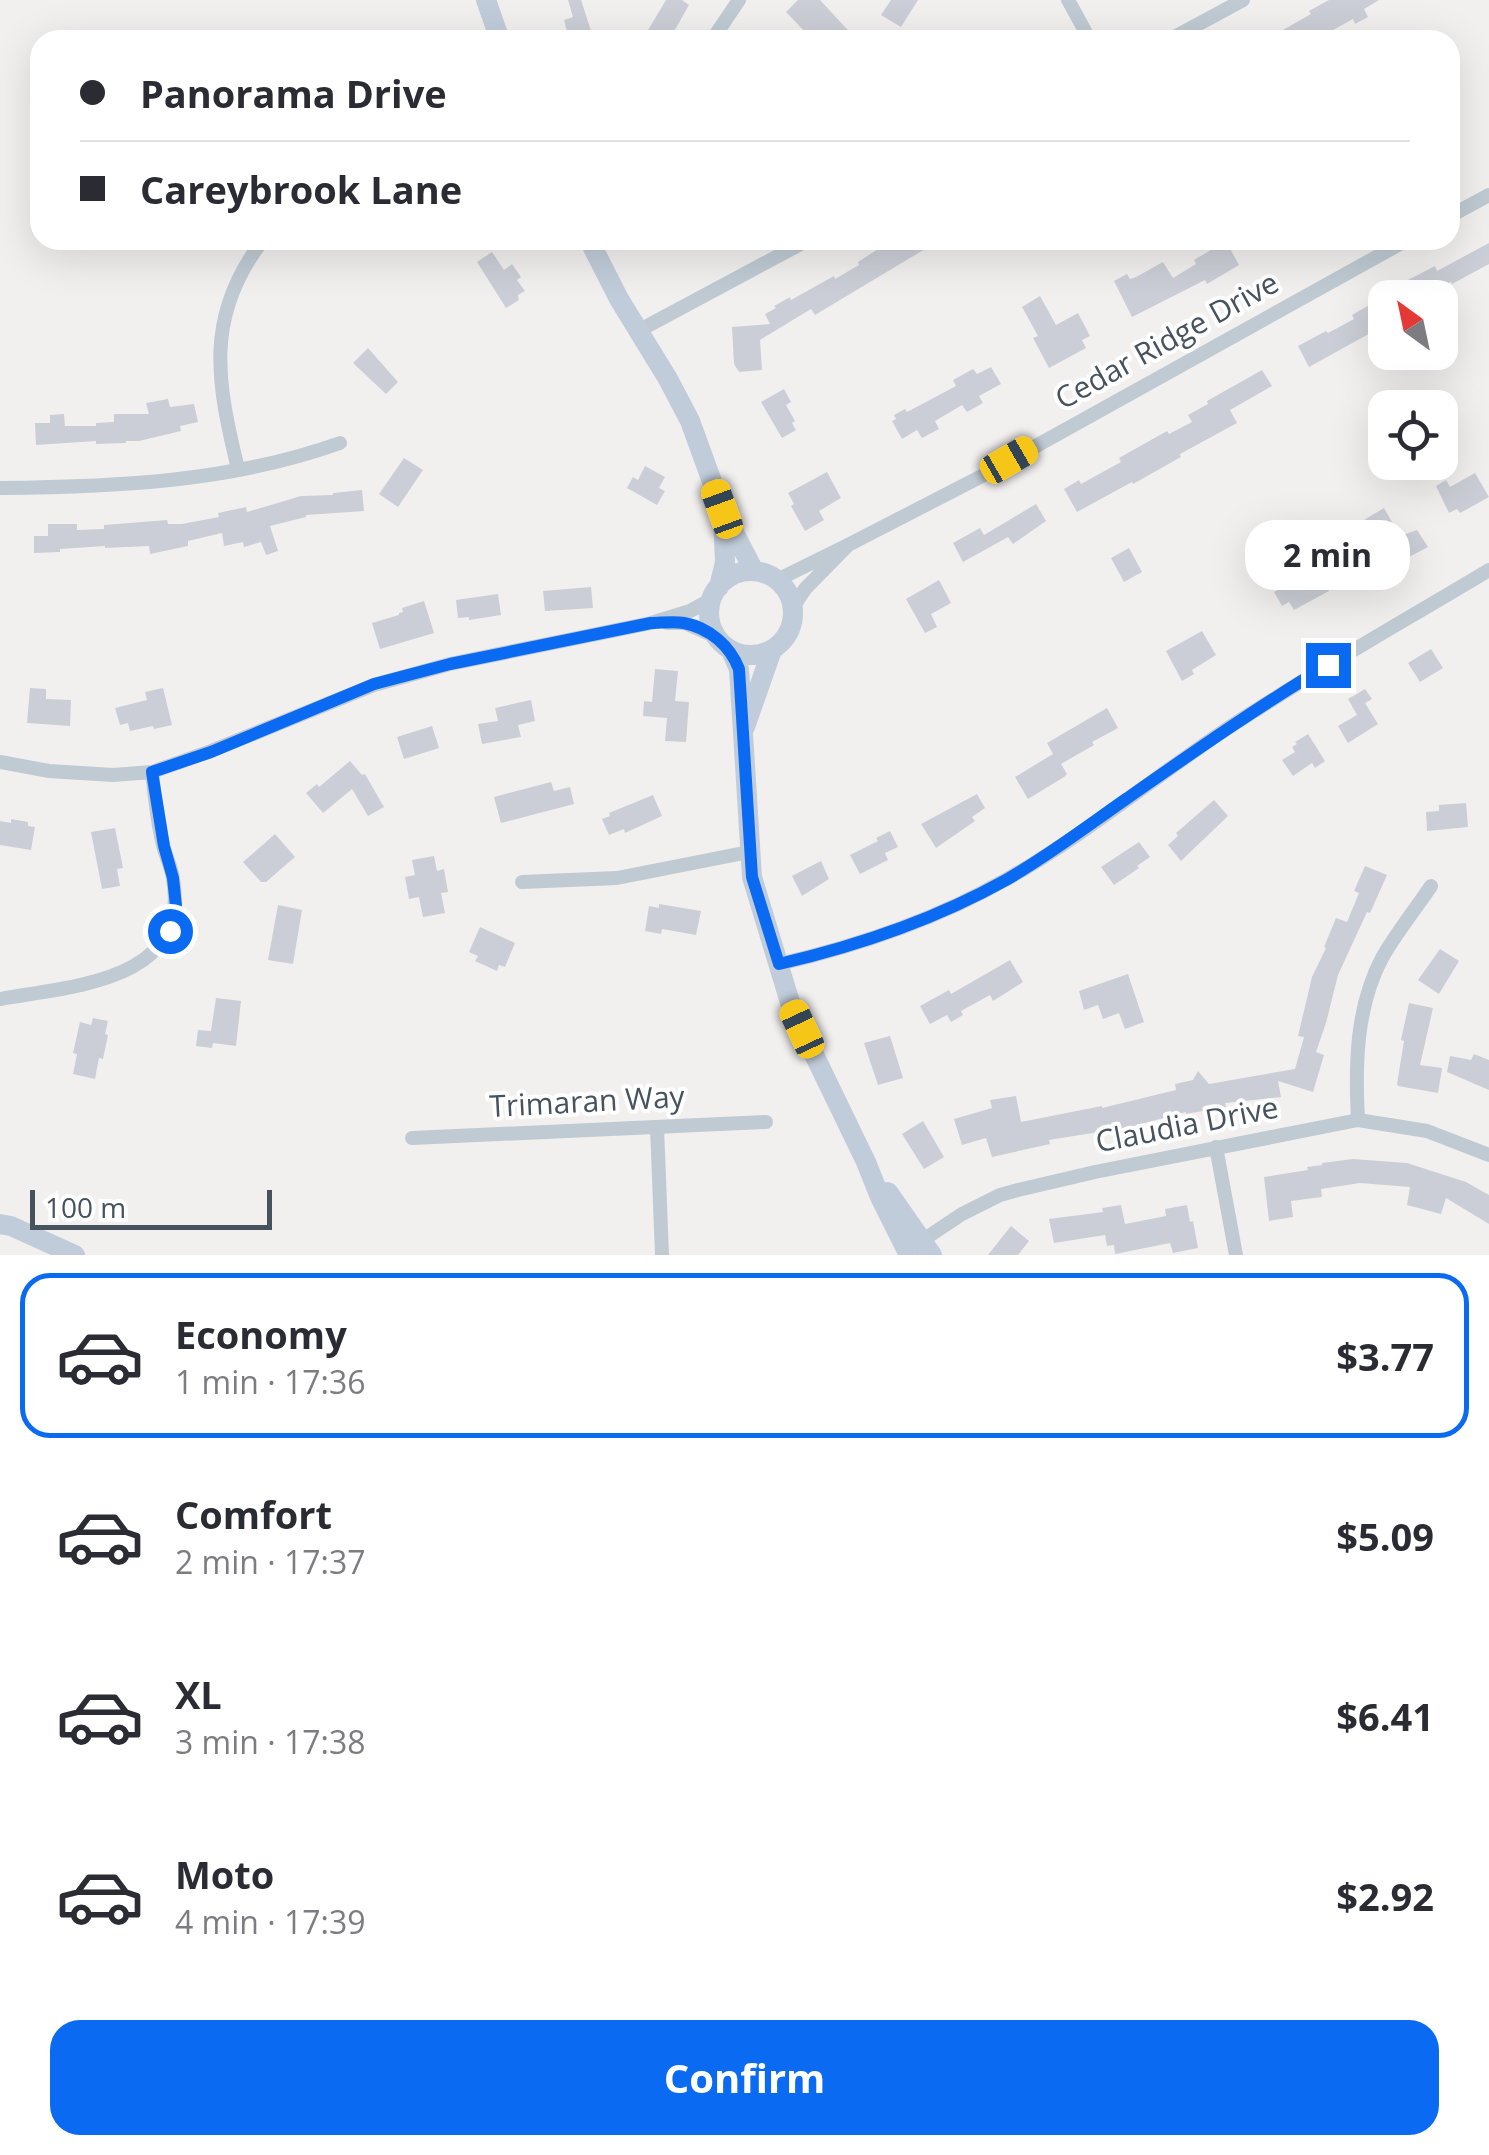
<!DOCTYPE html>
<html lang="en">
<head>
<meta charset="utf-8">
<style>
	body { margin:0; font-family:"Open Sans",sans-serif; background:#f7f7f7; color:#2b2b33; height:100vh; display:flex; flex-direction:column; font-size:38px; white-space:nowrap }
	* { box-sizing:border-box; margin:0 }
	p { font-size:32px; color:#7c7c81 }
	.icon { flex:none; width:55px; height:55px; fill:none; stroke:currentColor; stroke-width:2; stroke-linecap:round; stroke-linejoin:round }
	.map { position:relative; height:1255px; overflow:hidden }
	.details { display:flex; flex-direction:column; background:#fff; flex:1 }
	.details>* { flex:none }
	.guide { position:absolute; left:30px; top:30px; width:1430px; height:220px; border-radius:30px; box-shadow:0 10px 40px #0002; display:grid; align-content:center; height:220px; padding:0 50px; background:#fff }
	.needle { width:65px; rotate:327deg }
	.controls { position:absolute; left:1368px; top:280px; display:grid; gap:20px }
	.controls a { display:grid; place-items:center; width:90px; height:90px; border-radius:20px; background:#fff; box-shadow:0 10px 40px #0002; font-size:50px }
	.scale { position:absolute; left:30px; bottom:25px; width:242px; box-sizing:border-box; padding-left:10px; border:5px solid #46535f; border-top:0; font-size:28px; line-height:35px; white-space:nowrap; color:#46535f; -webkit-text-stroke:8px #fff; paint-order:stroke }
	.end { position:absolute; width:45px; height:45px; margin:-22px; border:12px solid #0a6af2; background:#fff; box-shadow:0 0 0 5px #fff }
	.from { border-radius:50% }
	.bubble { position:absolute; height:70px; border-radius:30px; background:#fff; box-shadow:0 10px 40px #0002; font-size:32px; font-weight:700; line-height:70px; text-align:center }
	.car { position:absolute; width:30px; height:60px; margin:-30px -15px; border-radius:12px; box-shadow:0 0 8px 2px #0007; background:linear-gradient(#f5c518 24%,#345 0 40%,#f5c518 0 76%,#345 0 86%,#f5c518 0) }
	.guide b { display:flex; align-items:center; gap:35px; height:95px; font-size:38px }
	.guide b+b { border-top:2px solid #e1e1e2 }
	.guide i { width:25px; height:25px; background:#2b2b33 }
	ul { padding:18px 0 0; list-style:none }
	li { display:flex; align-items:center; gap:30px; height:165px; margin:0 20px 15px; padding:0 30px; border:5px solid transparent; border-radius:30px }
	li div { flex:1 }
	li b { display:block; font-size:38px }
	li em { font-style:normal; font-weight:700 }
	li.current { border-color:#0a6af2 }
	li>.icon { width:90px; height:90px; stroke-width:1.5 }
	.cta { display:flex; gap:20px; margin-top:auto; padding:20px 50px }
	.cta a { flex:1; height:115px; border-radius:30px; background:#0a6af2; color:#fff; font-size:40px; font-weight:700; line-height:115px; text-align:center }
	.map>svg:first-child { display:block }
</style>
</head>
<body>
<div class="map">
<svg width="1489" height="1255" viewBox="0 0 1489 1255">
	<rect width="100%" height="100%" fill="#f2f0ef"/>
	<!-- building -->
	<path fill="#cbced6" d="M568 0H581L594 40H569L564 20 573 17Z
		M666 0H682L689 5 676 28 664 40 648 30Z
		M798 0H820L857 40H817L810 33 808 35 786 12Z
		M891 0H918L901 27 881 15Z
		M1329 0H1379L1364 9 1368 17 1355 24 1353 19 1315 40H1265L1311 14 1309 11Z
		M892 240H940L815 315 811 309 760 340 762 370 739 372 734 364 732 327 770 324 765 314 776 308 774 306 790 297 791 300 834 276 835 279 859 265 858 262Z
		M1226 241 1239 265 1207 284 1205 280 1132 317 1114 281 1127 274 1130 279 1136 277 1163 262 1173 278 1196 264 1194 260Z
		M1489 243V264L1452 284 1451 282 1418 298 1408 280 1435 266 1437 271Z
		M492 252 504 270 512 264 521 277 517 280 525 291 518 295 519 300 506 308 477 262Z
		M1040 296 1056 325 1078 313 1090 336 1082 340 1086 348 1049 368 1033 338 1038 336 1022 307Z
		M1385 296V325L1309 367 1298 346 1326 331 1328 333 1354 319 1352 315Z
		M368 348 398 382 386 394 353 363Z
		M991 367 1001 384 979 396 983 403 967 412 962 405 935 421 939 429 922 438 917 430 902 439 892 421 896 419 894 415 905 409 907 412 956 386 953 380 973 369 977 374Z
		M1262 370 1272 386 1230 410 1237 423 1180 454 1181 457 1133 484 1132 482 1077 512 1064 489 1079 480 1081 484 1121 462 1119 458 1167 431 1169 434 1192 422 1188 415 1208 404 1207 401Z
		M784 389 791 402 786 405 795 421 792 423 796 430 782 438 761 402Z
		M168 399 170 407 194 404 198 422 180 426 181 431 139 441H126V443L96 444V441L36 445 35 423H50V415L64 414 65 426H96V423L114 422V414H149L146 403Z
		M404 458 423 470 398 507 379 494Z
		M645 466 665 477 659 488 665 491 657 505 627 488 633 477 638 480Z
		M827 472 841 498 819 511 824 520 805 531 791 506 794 504 788 493Z
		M1475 473 1489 497 1460 513 1457 509 1449 513 1436 486 1446 480 1450 487Z
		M362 490 364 511 306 515V517L270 526 278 551 266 555 261 542 244 547 243 542 224 546 222 533 188 541V546L150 554 149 546 105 548V546L60 549V552L34 553V536H48V524H77V530L104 529V525L167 520 168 524H182L219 517 218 513 246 507 247 512 301 496 333 495V493Z
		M1036 504 1046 521 1013 544 1008 537 963 562 953 543 980 528 984 535Z
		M1384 508 1400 536 1417 530 1428 547 1392 566 1364 520Z
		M1129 548 1142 572 1124 582 1111 558Z
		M1303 550 1329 591 1294 610 1289 602 1282 606 1274 592 1295 581 1284 561Z
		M939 580 951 603 931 614 937 627 925 633 906 599Z
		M591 587 593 608 545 611 543 591Z
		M498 594 501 615 469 620V617L458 618 456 600Z
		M424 601 434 633 380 649 372 623 399 615V613L403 612 402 608Z
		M1202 631 1216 655 1192 670 1194 674 1182 681 1166 651Z
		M1431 649 1443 668 1420 682 1408 663Z
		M655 669 678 671 675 701 689 702 686 742 665 741 667 718 643 716 644 701 652 702Z
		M30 688 46 689V699L71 700 70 726 27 723Z
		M163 688 172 725 154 729 153 726 130 731 128 723 120 725 115 708 147 700 145 692Z
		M1365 689 1372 699 1365 703 1378 724 1348 743 1338 726 1357 715 1348 699Z
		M531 700 535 721 518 725 521 737 482 744 478 724 498 721 495 708Z
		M1107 708 1118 728 1092 742 1094 745 1061 764 1067 774 1064 777 1028 799 1015 777 1053 754 1047 743Z
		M432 726 439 748 404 759 397 737Z
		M1308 734 1325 761 1315 768 1312 763 1293 776 1282 760 1295 752 1292 747 1297 744 1295 742Z
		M350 761 362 775 365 774 384 807 368 816 352 789 323 813 306 793 317 784 319 787Z
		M551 782 554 791 570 787 574 804 501 823 494 797Z
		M977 794 985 808 972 817 975 821 936 848 921 824Z
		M653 795 662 816 625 833 624 829 609 835 602 819 610 816 609 813Z
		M1214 800 1228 816 1181 861 1168 845 1178 836 1176 833Z
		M1466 803 1468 827 1427 831 1426 812 1439 811V805Z
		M11 819 28 822V826L35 827 31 850 0 845V821L11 823Z
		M115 828 123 868 117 869 120 886 102 889 91 832Z
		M890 831 898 847 885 853 888 860 860 874 850 855 878 841 876 838Z
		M275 834 295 857 266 882H261L243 862Z
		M1139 842 1150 857 1137 866 1139 868 1114 885 1101 867Z
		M434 856 437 871 444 869 448 892 441 893 445 913 423 917 419 897 409 899 405 877 415 875 412 860Z
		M821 861 829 879 802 896 792 876Z
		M1365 866 1387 875 1370 913 1367 912 1338 975 1326 1023 1316 1052 1324 1055 1313 1092 1278 1081 1281 1097 1225 1103 1226 1107 1186 1114V1112L1130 1127 1049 1140 1050 1144 992 1157 986 1138 962 1145 954 1119 992 1108 990 1100 1016 1096 1021 1122 1102 1106V1108L1176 1090 1175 1084 1193 1080 1198 1071 1209 1084 1295 1069 1304 1037 1298 1036 1312 977 1326 948 1324 947 1336 918 1347 922 1359 893 1354 891Z
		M659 904 701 911 696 935 662 929 661 934 645 931 649 906 659 908Z
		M278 905 302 910 293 964 268 960Z
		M480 927 515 943 505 967 499 965 497 971 475 961 478 956 469 952Z
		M1440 949 1459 961 1439 994 1418 980Z
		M1010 960 1023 982 993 1001 990 995 961 1011 963 1015 951 1022 947 1015 930 1024 920 1006 949 990 951 994Z
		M1128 974 1144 1022 1125 1029 1119 1013 1103 1019 1098 1005 1084 1010 1079 991Z
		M216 998 241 1001 236 1046 213 1043 212 1048 196 1046 198 1030 211 1031Z
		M1409 1003 1433 1008 1420 1065 1442 1068 1438 1093 1398 1086 1397 1084 1404 1041 1401 1040Z
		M93 1018 108 1021 105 1034 108 1035 103 1059 99 1058 95 1079 73 1074 77 1054 73 1053 80 1022 91 1025Z
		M890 1036 903 1078 878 1085 864 1043Z
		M1474 1054 1489 1060V1090L1447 1072 1450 1056 1471 1060Z
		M923 1121 944 1157 924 1169 902 1134Z
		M1353 1159 1407 1163 1466 1182 1489 1195V1224L1446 1198 1441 1214 1407 1205 1410 1187 1360 1183 1321 1189 1322 1197 1291 1201 1293 1217 1269 1221 1264 1177 1308 1170 1307 1167 1322 1165V1163Z
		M1121 1205 1125 1224 1166 1216 1165 1209 1187 1205 1190 1222 1193 1221 1198 1248 1173 1253 1170 1243 1115 1254 1114 1245 1107 1246 1105 1235 1054 1243 1049 1219 1103 1212 1102 1208Z
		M1011 1226 1029 1241 1018 1255H988Z"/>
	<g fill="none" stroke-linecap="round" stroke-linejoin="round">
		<!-- street -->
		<path stroke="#bfcad3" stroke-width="14" d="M1068 0 1090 40
			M712 40 739 0
			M1169 40 1243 0
			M1450 216 1489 195
			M638 331 808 240
			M238 469C217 382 204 316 263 240
			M0 488C115 487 231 482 340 443
			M848 545 982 476 1407 240
			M777 580 848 545 805 589 793 607
			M667 623H685L717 637
			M0 762 49 771 113 775 152 772 211 751 374 685 450 664 651 623 690 611 712 599
			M522 882 617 878 749 852
			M779 964C857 946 937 919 1007 879 1087 834 1158 774 1234 724 1317 670 1404 621 1489 570
			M0 999C71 986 191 982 173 879 172 869 167 859 164 849 157 824 155 798 152 772
			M1358 1120C1355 1065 1356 1007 1382 958 1396 933 1415 910 1431 886
			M657 1127 662 1255
			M412 1138 766 1122
			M1216 1147 1236 1255
			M917 1244 962 1214 1000 1195 1018 1190 1095 1172 1358 1120 1427 1131 1489 1155"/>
		<!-- secondary -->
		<path stroke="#c1ccda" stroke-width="20" d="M486 0 500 40
			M589 240 619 299 668 379 690 421 722 509 754 571
			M709 613a42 42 0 1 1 84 0a42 42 0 1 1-84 0Z
			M719 587 725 562 723 516
			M731 651 739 669 752 877 792 1009 866 1162 880 1197 909 1255
			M745 727 772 650
			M888 1192 932 1255
			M0 1224 11 1226 75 1255"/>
	</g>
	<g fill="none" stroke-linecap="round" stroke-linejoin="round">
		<!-- route -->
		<path stroke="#0a6af2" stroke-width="12" d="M170 931 176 906 173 878 164 846 152 772 211 752 374 684 450 664 651 623C661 623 674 621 684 623 710 628 730 646 739 669L752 877 779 964C857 946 936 919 1006 880 1048 856 1086 827 1126 799 1192 753 1259 706 1328 665"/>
	</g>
	<g text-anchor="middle" stroke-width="8" stroke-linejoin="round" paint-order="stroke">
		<!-- street labels -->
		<g font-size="30" fill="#46535f" stroke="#fff">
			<text transform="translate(1167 341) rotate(-29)" y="10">Cedar Ridge Drive</text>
			<text transform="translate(587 1102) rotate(-3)" y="10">Trimaran Way</text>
			<text transform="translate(1187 1125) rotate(-11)" y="10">Claudia Drive</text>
		</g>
	</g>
</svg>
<div class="controls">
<a><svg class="needle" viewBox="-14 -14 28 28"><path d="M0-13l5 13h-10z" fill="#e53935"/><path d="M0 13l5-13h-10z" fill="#7c7c81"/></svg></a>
<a><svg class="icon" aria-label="locate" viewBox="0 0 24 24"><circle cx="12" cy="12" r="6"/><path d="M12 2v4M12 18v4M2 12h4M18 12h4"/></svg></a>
</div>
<div class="scale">100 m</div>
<i class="end from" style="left:170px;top:931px"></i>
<i class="end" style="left:1328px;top:665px"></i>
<div class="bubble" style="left:1245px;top:520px;width:165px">2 min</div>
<i class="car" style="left:1009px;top:460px;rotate:60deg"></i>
<i class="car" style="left:722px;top:509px;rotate:340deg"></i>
<i class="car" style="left:802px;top:1029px;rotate:335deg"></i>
<div class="guide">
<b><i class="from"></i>Panorama Drive</b>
<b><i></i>Careybrook Lane</b>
</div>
</div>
<section class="details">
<ul>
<li class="current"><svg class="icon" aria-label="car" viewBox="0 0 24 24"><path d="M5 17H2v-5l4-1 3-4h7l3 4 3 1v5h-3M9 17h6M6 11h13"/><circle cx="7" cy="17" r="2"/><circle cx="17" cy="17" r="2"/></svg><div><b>Economy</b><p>1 min · 17:36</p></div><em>$3.77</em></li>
<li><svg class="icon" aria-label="car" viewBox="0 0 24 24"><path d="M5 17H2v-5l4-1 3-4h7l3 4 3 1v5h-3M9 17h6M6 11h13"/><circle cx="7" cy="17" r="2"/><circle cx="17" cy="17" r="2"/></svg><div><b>Comfort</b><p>2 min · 17:37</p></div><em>$5.09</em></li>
<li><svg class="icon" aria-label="car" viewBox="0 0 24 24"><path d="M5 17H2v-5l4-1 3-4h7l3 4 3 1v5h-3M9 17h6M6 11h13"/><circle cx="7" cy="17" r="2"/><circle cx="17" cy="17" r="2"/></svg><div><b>XL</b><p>3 min · 17:38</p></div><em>$6.41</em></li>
<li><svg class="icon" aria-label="car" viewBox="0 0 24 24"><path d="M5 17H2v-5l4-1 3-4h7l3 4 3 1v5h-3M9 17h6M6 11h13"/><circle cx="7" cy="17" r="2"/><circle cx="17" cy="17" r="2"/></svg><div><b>Moto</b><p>4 min · 17:39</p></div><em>$2.92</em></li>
</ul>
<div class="cta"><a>Confirm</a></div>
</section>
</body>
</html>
